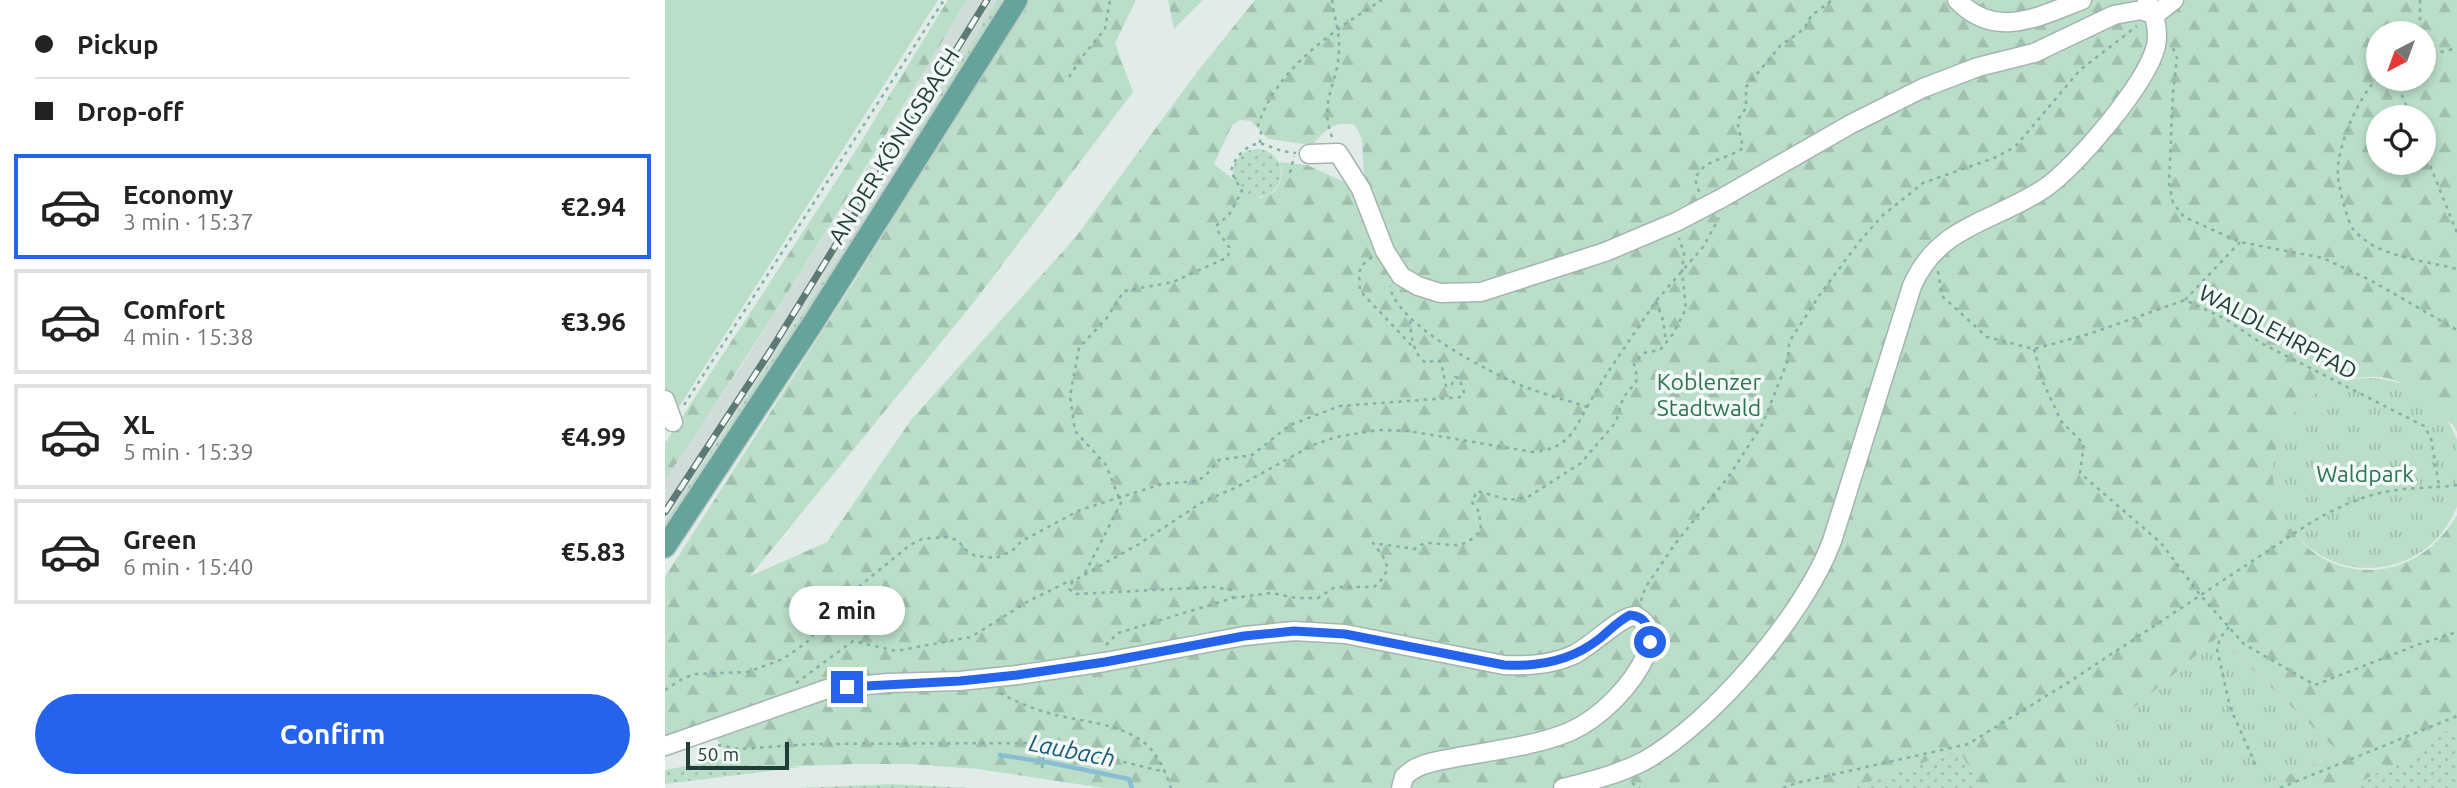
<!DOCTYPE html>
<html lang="en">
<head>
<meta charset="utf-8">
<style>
	body { margin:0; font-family:Ubuntu,sans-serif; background:#f6f6f6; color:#222; height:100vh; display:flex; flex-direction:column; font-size:26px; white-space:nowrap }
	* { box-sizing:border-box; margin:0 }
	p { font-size:23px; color:#767676 }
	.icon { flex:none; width:38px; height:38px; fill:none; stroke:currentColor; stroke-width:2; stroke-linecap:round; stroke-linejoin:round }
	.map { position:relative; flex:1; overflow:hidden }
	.side { display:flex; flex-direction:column; background:#fff; width:665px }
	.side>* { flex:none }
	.hud { display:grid; align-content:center; height:154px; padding:0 35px; background:#fff }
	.needle { width:46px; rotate:221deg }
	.tools { position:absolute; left:1701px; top:21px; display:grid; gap:14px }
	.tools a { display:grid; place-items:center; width:70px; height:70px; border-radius:50%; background:#fff; box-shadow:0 4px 10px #0003; font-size:35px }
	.scale { position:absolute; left:21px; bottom:18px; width:103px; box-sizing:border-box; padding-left:7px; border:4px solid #213d3a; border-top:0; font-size:19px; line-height:24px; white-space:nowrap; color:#213d3a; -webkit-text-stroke:5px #f2f9f6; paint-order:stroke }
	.end { position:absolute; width:32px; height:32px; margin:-16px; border:9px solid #2563eb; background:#fff; box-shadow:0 0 0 4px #fff }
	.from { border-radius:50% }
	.bubble { position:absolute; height:49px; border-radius:24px; background:#fff; box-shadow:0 4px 10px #0003; font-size:23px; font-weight:700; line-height:49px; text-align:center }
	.hud b { display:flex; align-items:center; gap:24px; height:66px; font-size:26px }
	.hud b+b { border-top:2px solid #e0e0e0 }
	.hud i { width:18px; height:18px; background:#222 }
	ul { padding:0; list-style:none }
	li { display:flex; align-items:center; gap:21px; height:105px; margin:0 14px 10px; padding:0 21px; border:4px solid #e0e0e0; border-radius:0px }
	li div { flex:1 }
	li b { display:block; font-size:26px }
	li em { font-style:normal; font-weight:700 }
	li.on { border-color:#2563eb }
	li>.icon { width:63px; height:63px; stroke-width:1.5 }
	.primary-button { display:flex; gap:14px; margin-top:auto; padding:14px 35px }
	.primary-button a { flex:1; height:80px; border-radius:42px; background:#2563eb; color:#fff; font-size:28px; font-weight:700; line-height:80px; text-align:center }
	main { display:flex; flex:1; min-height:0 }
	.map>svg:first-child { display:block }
</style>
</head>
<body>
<main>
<section class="side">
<div class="hud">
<b><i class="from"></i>Pickup</b>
<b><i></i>Drop-off</b>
</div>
<ul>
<li class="on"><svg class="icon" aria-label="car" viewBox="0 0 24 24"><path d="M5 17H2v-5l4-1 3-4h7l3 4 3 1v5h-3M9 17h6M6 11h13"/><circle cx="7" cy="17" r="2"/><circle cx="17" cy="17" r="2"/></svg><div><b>Economy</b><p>3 min · 15:37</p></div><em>€2.94</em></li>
<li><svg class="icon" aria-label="car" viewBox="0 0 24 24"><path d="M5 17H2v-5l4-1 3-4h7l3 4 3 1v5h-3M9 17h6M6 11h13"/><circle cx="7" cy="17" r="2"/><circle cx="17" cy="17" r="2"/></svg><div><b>Comfort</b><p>4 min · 15:38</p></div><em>€3.96</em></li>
<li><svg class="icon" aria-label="car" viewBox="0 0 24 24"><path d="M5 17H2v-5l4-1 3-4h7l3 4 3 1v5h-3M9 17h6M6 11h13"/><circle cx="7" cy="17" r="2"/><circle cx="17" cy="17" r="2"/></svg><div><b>XL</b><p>5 min · 15:39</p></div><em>€4.99</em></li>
<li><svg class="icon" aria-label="car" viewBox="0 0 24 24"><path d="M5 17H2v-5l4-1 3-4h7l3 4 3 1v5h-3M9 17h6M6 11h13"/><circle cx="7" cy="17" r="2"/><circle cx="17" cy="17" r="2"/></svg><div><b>Green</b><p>6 min · 15:40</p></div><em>€5.83</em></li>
</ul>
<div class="primary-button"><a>Confirm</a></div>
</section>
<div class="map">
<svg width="1792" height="788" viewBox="0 0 1792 788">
	<defs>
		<pattern id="grass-dots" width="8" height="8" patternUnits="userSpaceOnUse" patternTransform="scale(1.75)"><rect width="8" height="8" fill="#badec8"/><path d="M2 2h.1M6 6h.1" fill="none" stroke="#a0bfad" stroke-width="1.8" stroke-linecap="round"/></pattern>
		<pattern id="forest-firs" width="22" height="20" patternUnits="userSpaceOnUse" patternTransform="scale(1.75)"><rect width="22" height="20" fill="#badec8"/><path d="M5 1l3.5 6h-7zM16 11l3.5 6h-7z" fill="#a0bfad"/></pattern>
		<pattern id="park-tufts" width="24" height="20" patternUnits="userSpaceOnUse" patternTransform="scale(1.75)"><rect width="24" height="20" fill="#badec8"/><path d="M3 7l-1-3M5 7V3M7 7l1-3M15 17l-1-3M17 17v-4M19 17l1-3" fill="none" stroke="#a0bfad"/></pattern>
	</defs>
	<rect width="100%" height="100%" fill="#e1ece9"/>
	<!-- built -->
	<path fill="#d0dcd8" d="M302 0H332L229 173 0 522V480L77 365 211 153Z"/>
	<!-- grass -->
	<path fill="url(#grass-dots)" d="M332 0H343L181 258 0 528V522L229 173Z
		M568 173a24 24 0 1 1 48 0a24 24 0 1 1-48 0Z
		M1779 731 1792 733V788H1686L1711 773 1743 760Z
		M59 750 71 751 114 767H136L0 784V770L65 758Z
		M1293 750 1318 788H1188Z
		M227 784 305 788H134Z"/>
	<!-- forest -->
	<path fill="url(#forest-firs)" fill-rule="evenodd" d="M283 0H302C205 162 106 323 0 480V443L183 163Z
		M359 0H471L450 43 468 92 309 302 85 576 162 542 246 420 410 238 532 72 590 0H1792V432L1788 425C1774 414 1744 385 1729 380 1709 374 1686 377 1667 385 1571 426 1603 573 1707 570 1745 568 1773 547 1792 515V733L1779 731 1743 760 1711 773 1686 788H1592L1675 753 1553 637 1398 768 1427 788H1318L1293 750 1188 788H438L313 769 245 764H189L114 767 83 764 75 759 71 751 59 750 50 736 0 739V577L189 282 297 107ZM1713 33H1759V79H1713ZM1713 117H1759V163H1713ZM575 120 586 121 603 139 647 145C662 129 667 121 690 125L697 139 699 178 686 185 642 165 614 162 617 172 615 183 609 192 596 198 578 193 569 180 549 164 567 125Z
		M503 0H538L509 29Z"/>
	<!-- park -->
	<path fill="url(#park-tufts)" d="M1608 473a95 95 0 1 1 190 0a95 95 0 1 1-190 0Z
		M1553 637 1675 753 1592 788H1427L1397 768Z"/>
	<!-- pitch -->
	<path fill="#badec8" d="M0 0H273L0 429Z"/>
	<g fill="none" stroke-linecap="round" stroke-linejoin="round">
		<!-- stream -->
		<path stroke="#88bdd3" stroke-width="4.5" d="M335 755 386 763 464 779 467 788"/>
		<!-- minor casing -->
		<g stroke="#a4b4b1" stroke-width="21">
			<path id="minor" d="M1292 0C1330 40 1373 17 1417 0
				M644 154 673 153 696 189 720 251 736 276 753 286 775 293 816 292 940 252 1011 222 1057 198 1186 124 1258 88 1313 67 1369 53 1449 15 1476 10 1490 15 1509 0
				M0 400 8 422
				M0 746 162 689 223 683 295 681 352 675 440 662 579 636 629 631 680 634 839 665C863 666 885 665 908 655 926 647 957 614 971 616 986 624 988 638 982 653 968 685 936 718 904 732 870 746 830 750 793 757 775 761 753 762 739 777L736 788
				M898 788C926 781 954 774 979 761 1047 723 1140 614 1167 541L1247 286C1274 224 1330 222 1380 188 1412 166 1482 83 1491 46 1494 29 1490 14 1482 0"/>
		</g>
		<!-- major casing -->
		<g stroke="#c1c9c8" stroke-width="24">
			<path id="major" d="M0 547 150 320 352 0"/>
		</g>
		<!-- path -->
		<path stroke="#81b1a8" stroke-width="2.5" stroke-dasharray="3.5 5" stroke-linecap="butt" d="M667 0C669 16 675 34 674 50 674 82 653 101 667 137
			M1755 0V33
			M1508 48 1512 58 1508 92 1504 183 1508 203 1519 217 1575 242 1658 258 1705 280 1792 330
			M1759 56 1792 48
			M404 77 417 57 440 29 445 0
			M1713 78C1694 95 1670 150 1673 177 1674 187 1682 221 1688 229 1690 232 1696 237 1700 240 1721 257 1765 262 1792 269
			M1730 79 1746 117
			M595 143 596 132 593 125C612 68 669 30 717 0
			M1759 150 1792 233
			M625 173 629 156
			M1034 192 1030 179C1039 158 1062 160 1078 148L1073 125 1074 118 1081 108V87L1116 45 1139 29 1146 16 1167 0
			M707 257 696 266 694 274 695 291 749 348
			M1273 271 1277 296 1322 337 1369 349 1424 334 1520 300 1559 318 1596 343 1759 426 1766 438 1774 486
			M1520 300 1575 242
			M991 301 998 320 1001 342
			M1369 349 1378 382 1396 421 1419 444 1415 473 1496 543 1536 596 1579 644 1650 685 1752 645 1792 632
			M19 405 279 0
			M922 407 941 375 991 301 1038 247 1054 218
			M420 573 456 503 441 465 410 431 405 396 414 348 441 319 459 291 508 282 563 257 564 247 552 230V225L564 215 577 191 566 172C569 157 580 146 595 143L617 151 631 153
			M568 598 606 593 632 598H653L670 587H709C729 570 723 562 708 543L750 549 759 543C786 542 795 554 816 530L814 512 807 502 812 491 844 500 863 497 916 463 951 422 958 398 971 382 972 376 969 364 978 353 995 350 1008 334 1021 309 1017 271 1019 254 1014 238
			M976 601 980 588 1010 544 1064 476 1097 425 1123 360 1124 342 1156 293 1194 242 1217 216 1258 183 1329 158 1350 147 1415 70 1472 26
			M1564 627 1555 638 1552 649 1565 707 1591 766
			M441 645 453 633 568 598 566 590 548 587 411 594 404 589 408 581 474 544 539 501 570 488 648 445 671 437 713 430 743 431 868 452C902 448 907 435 922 407 902 400 881 395 860 387 825 373 730 324 725 286
			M131 683 188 641 231 651 306 637 362 602 404 581H408
			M0 690 19 678 31 674 83 672 118 659 141 643 165 615 196 585 245 545 257 539 281 537 292 540 301 550 310 556 331 558 347 551 357 541 415 510 497 484 532 481 540 476 554 460 587 455 625 425 675 406 797 397 799 392 794 378 790 377 786 386H781L776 362 771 360 761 363C747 353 746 335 745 319
			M335 693C353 703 371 710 391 715 423 723 468 724 490 754 497 764 502 776 506 788
			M53 745 74 749 149 744 380 743 500 772
			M377 768 380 743
			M967 783 975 788
			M1118 788 1131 783 1303 744 1404 682 1642 525C1670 508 1699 494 1732 490 1752 487 1772 488 1792 485
			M1615 788 1792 716"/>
		<!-- minor -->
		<use href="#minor" stroke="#fff" stroke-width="18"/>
		<!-- major -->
		<use href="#major" stroke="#65a39b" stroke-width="21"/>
		<!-- rail casing -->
		<g stroke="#5c7975" stroke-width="7">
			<path id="rail" d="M0 512 106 350 322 0"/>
		</g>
		<!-- rail -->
		<use href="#rail" stroke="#f2f9f6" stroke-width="4.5" stroke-dasharray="13" stroke-linecap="butt"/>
	</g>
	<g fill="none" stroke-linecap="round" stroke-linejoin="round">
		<!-- route -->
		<path stroke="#2563eb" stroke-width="9" d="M182 687 295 681 352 675 440 662 579 636 629 631 680 634 839 665C873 667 906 661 934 639 944 631 953 621 965 615 980 616 986 628 985 642"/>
	</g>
	<g text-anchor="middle" stroke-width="7" stroke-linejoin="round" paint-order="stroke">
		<!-- street labels -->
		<g font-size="23" fill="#213d3a" stroke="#f2f9f6">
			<text transform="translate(229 146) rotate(-58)" y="8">AN DER KÖNIGSBACH</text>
			<text transform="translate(1613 332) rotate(28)" y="8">WALDLEHRPFAD</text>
		</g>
		<!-- park labels -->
		<g font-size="23" fill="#2a7552" stroke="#f2f9f6">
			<text x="1044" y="390">Koblenzer<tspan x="1044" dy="26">Stadtwald</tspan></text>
			<text x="1700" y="482">Waldpark</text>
		</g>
		<!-- water labels -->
		<g font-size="24" font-style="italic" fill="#1a5d7b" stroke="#f2f9f6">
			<text transform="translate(407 751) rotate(11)" y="8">Laubach</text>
		</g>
	</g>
</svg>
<div class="tools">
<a><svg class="needle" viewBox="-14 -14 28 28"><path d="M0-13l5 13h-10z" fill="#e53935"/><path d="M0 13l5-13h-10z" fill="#767676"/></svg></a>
<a><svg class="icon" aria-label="locate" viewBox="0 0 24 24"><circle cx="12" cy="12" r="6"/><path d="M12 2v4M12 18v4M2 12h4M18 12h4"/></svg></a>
</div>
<div class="scale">50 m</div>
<i class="end from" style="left:985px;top:642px"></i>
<i class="end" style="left:182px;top:687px"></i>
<div class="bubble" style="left:124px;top:586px;width:116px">2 min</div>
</div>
</main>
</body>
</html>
